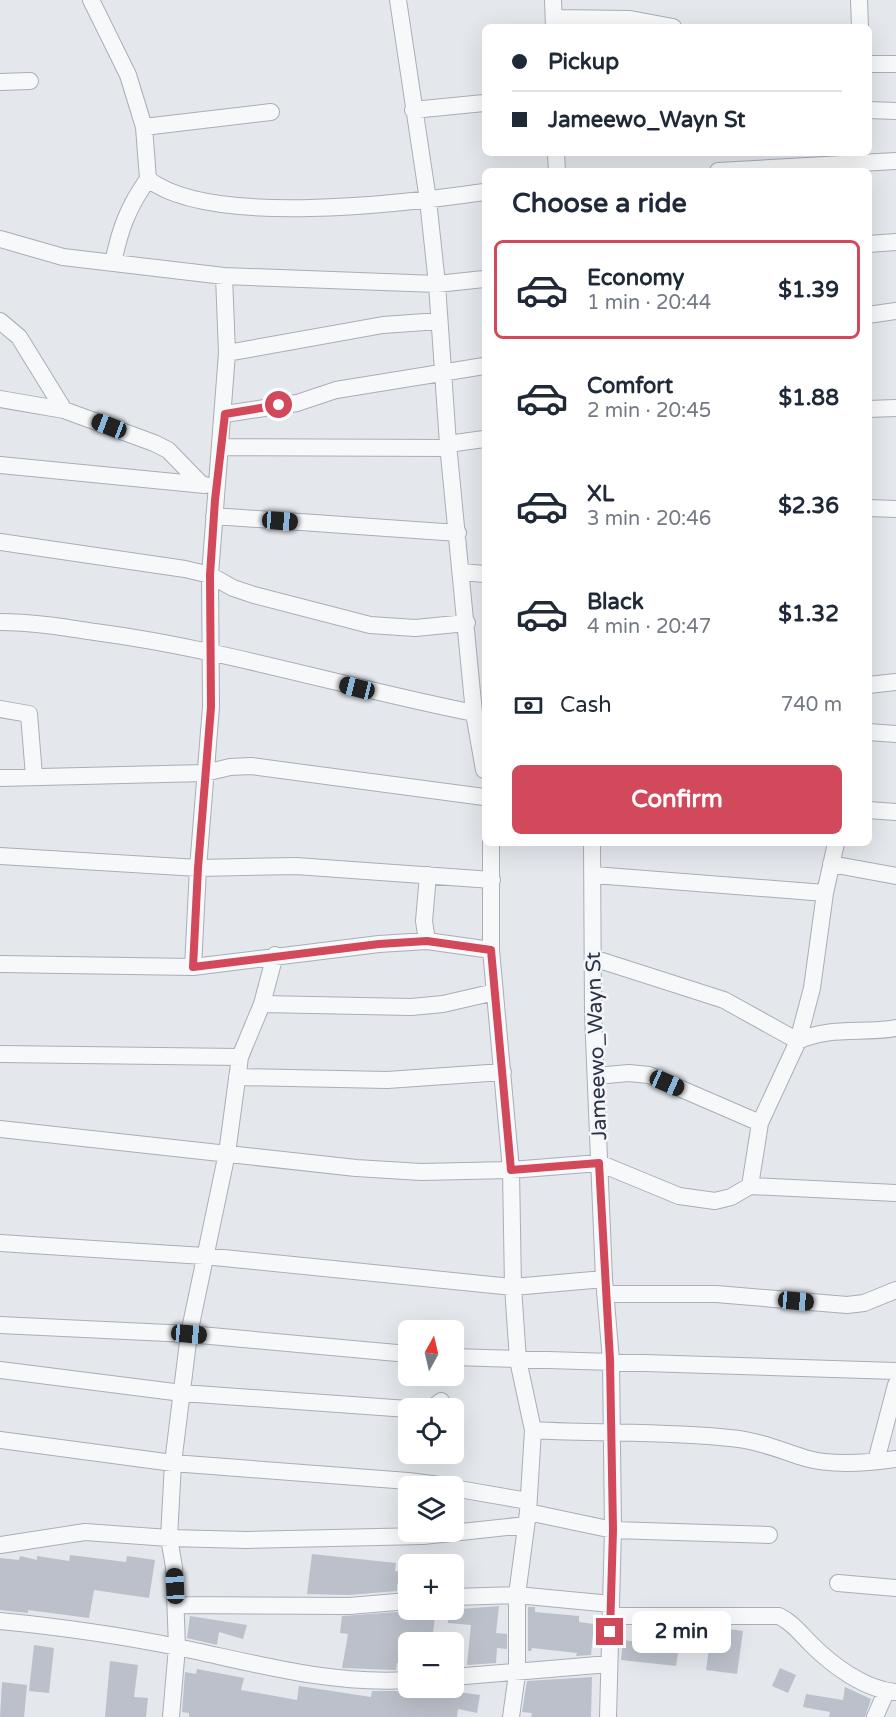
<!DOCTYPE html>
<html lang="en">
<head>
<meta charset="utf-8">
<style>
	body { margin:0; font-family:"Varela Round",sans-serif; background:#f6f6f7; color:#1f2937; height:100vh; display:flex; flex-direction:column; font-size:22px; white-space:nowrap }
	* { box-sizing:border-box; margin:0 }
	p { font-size:20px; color:#747a83 }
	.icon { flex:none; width:33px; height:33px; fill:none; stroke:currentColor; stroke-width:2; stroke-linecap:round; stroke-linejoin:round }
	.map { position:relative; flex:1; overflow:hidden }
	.side { position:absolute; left:482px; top:168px; width:390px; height:678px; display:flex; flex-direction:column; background:#fff; border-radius:9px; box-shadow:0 6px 24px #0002 }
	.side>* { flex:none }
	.hud { position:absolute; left:482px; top:24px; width:390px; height:132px; border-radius:9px; box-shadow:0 6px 24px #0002; display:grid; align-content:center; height:132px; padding:0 30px; background:#fff }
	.needle { width:39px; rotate:8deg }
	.buttons { position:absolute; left:398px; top:1320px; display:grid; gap:12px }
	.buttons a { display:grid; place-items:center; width:66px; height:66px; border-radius:9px; background:#fff; box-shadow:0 6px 24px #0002; font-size:30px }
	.end { position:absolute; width:27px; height:27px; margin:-14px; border:8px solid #d1495b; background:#fff; box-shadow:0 0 0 3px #fff }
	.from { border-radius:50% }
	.bubble { position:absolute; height:42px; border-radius:9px; background:#fff; box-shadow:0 6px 24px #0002; font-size:20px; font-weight:800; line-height:42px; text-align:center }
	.car { position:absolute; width:18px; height:36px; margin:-18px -9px; border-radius:8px; box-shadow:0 0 4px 2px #0007; background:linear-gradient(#222 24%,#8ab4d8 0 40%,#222 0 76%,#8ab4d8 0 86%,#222 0) }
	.hud b { display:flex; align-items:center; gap:21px; height:57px; font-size:22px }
	.hud b+b { border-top:2px solid #e0e1e3 }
	.hud i { width:15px; height:15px; background:#1f2937 }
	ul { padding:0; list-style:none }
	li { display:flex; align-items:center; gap:18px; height:99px; margin:0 12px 9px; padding:0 18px; border:3px solid transparent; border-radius:9px }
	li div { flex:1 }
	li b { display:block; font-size:22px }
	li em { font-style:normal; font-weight:800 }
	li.current { border-color:#d1495b }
	li>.icon { width:54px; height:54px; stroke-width:1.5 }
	h2 { padding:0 30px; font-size:27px; line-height:72px }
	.pay { display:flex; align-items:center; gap:15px; height:66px; padding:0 30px; font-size:22px }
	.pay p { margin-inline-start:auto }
	.primary-button { display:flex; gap:12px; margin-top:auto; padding:12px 30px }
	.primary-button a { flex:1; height:69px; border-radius:9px; background:#d1495b; color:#fff; font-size:24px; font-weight:800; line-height:69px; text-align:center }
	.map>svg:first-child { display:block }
</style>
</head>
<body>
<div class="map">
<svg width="896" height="1717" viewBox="0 0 896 1717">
	<rect width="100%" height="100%" fill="#e4e7ec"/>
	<!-- building -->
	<path fill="#bbc0ca" d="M312 1554 396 1563 395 1571 408 1572V1584H397V1591L349 1595 307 1594Z
		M70 1555 126 1562 127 1556 155 1560 149 1598 94 1590 89 1618 28 1610V1613L0 1610V1558L19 1560 20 1556 37 1560V1556L69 1561Z
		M499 1606 496 1633 507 1634V1649L497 1648 496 1663 467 1665 471 1625 448 1623 449 1610Z
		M528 1607H535V1612L579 1616V1622L594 1624 591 1655 576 1656 577 1653 532 1648 531 1651H528Z
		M397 1612 435 1617 432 1640 411 1638 408 1642V1665L397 1663 396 1670 342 1668 348 1634 340 1633 342 1616Z
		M190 1616 247 1625 243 1639 219 1632 217 1645 187 1638Z
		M647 1626H707L743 1631 737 1674 706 1670 709 1649 679 1645 676 1666 621 1660 623 1640 646 1643Z
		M34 1645 54 1648 49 1693 29 1691Z
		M110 1661 138 1665 134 1697 148 1698 146 1717H105Z
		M780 1668 796 1675 788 1693 772 1686Z
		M197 1669 244 1678 241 1690 297 1700 299 1686 371 1697 372 1691H405V1694L443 1698 444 1690 480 1695 477 1713 458 1709 457 1717H189V1713L182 1712 185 1672 196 1674Z
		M592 1677 591 1717H531L532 1713 522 1712 527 1681Z
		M2 1682 27 1685 24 1717H0Z
		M845 1687 871 1699 865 1717H829L830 1712 803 1707 806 1694 843 1700Z"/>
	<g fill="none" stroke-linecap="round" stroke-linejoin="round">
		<!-- street casing -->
		<g stroke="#a9aeb7" stroke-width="18">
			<path id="street" d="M91 0 128 75 144 127 148 179C210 228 408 203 484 192
				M398 0 428 200 437 284 448 444 474 713 484 770
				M553 0 554 27
				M859 0 860 27
				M554 18 630 19 673 27
				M868 64H896
				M0 82 30 81
				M413 110 484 103
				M868 110 896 111
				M144 127 271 112
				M556 153 557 171
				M718 171 896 161
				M0 239 63 257 224 276 437 284 484 279
				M868 244 896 242
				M113 263C120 229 128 207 148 179
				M868 315 896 311
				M0 321 19 337 64 410
				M227 353 383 325 439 321
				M0 399 64 410 154 443 168 450 202 485
				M868 409 896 408
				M225 414 297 403 336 390 484 366
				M448 444 484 439
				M221 447 449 448
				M0 465 205 485
				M868 508 896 509
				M214 516 458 533
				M0 542 185 569 210 575 233 588 254 595 370 625 415 628 467 623
				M462 572 484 574
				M0 622C32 622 63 627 95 632 224 649 347 688 474 713
				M868 685 896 682
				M0 709 29 714 34 776
				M868 732 896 734
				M0 778 205 773 230 767 251 766 484 797
				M868 810 896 812
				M491 843V950L511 1170 513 1287 518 1360 533 1430 528 1512 517 1595V1674L511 1717
				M592 843 593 1014 604 1279 611 1360 613 1530 608 1717
				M0 856 198 868 296 866 492 880
				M831 864 896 876
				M594 875 825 893
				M427 941 424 921 428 875
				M593 958 724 1000 798 1041C829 1026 863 1034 896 1028
				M0 964 193 967 379 944 427 941 491 950
				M193 967 198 868 211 707 210 575 227 353 224 276
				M262 1004 411 1007 443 1004 495 992
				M0 1054 240 1057
				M596 1076 629 1073 649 1075 760 1123
				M237 1077 387 1080 503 1072
				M0 1129 356 1168 421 1172 511 1170 599 1163 679 1196 715 1201 731 1197 750 1186 760 1123 798 1041 812 988 825 893 836 843
				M750 1186 896 1193
				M0 1243 204 1256 513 1287 604 1279
				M605 1294H716L847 1305 864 1303 896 1290
				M0 1325 189 1334 408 1354
				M453 1357 896 1371
				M0 1370 182 1393 408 1409
				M432 1408 441 1401
				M533 1430C599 1434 664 1431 730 1438 756 1440 780 1450 805 1458 832 1466 868 1463 896 1459
				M0 1440 173 1463 408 1481 447 1486
				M876 1461 896 1385
				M453 1488 528 1501
				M528 1512 613 1530 769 1535
				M0 1545 85 1532 169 1538 247 1540 423 1536 526 1525
				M838 1583 896 1588
				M453 1597 517 1595 611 1604
				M176 1605 349 1606 408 1601
				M612 1616H779C793 1623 800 1633 811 1644 832 1665 865 1690 896 1692
				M0 1621C60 1627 118 1635 177 1647 254 1663 329 1685 408 1680
				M453 1677 609 1664
				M171 1717 177 1647 174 1567 169 1538 173 1463 189 1334 227 1153 240 1057 262 1004 275 955
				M875 1717 886 1692"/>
		</g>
		<!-- street -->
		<use href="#street" stroke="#f7f8fa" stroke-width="16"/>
	</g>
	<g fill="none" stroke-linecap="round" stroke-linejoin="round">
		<!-- route -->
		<path stroke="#d1495b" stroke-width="8" d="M279 405 225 414 215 500 210 575 211 707 198 868 193 967 379 944 427 941 491 950 511 1170 599 1163 610 1360 613 1530 610 1632"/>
	</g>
	<g text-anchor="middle" stroke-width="5" stroke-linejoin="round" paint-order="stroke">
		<!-- street labels -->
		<g font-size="21" fill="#2b3445" stroke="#f4f6f9">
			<text transform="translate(596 1046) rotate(-92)" y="7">Jameewo_Wayn St</text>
		</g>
	</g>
</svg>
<div class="buttons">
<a><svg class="needle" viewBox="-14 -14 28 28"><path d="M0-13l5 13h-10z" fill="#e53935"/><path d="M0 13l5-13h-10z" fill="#747a83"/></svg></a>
<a><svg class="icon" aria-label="locate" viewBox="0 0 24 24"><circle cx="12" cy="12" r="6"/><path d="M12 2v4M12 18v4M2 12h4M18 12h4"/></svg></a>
<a><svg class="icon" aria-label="layers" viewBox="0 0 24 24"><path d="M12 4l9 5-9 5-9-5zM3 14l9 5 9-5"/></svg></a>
<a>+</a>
<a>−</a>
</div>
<i class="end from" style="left:279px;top:405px"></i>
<i class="end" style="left:610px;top:1632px"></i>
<div class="bubble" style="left:632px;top:1611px;width:99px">2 min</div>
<i class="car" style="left:109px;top:426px;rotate:291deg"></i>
<i class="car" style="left:280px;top:521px;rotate:94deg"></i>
<i class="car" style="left:357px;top:688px;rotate:284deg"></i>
<i class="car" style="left:667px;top:1083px;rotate:114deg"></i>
<i class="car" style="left:796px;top:1301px;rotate:95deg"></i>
<i class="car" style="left:189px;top:1334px;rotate:95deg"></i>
<i class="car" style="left:175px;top:1586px;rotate:357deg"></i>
<div class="hud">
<b><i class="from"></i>Pickup</b>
<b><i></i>Jameewo_Wayn St</b>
</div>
<section class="side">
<h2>Choose a ride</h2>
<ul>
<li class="current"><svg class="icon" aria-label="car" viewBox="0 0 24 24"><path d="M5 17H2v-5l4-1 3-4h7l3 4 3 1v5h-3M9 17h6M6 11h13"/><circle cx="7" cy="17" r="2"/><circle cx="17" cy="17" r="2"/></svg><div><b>Economy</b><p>1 min · 20:44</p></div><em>$1.39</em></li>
<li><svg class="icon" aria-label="car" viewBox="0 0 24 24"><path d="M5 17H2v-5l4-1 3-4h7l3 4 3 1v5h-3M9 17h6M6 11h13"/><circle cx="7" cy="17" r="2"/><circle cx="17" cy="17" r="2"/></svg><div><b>Comfort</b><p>2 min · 20:45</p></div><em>$1.88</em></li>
<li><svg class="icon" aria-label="car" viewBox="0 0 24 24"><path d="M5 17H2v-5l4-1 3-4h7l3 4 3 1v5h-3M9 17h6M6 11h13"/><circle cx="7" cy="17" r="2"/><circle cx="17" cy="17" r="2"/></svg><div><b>XL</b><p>3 min · 20:46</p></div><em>$2.36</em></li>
<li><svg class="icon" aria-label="car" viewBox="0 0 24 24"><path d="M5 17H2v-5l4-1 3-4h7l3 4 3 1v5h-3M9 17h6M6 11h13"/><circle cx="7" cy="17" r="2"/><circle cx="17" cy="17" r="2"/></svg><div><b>Black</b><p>4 min · 20:47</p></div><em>$1.32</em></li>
</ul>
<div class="pay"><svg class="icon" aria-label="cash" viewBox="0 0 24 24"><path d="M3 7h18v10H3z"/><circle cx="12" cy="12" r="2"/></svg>Cash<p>740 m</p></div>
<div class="primary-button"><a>Confirm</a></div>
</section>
</div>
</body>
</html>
